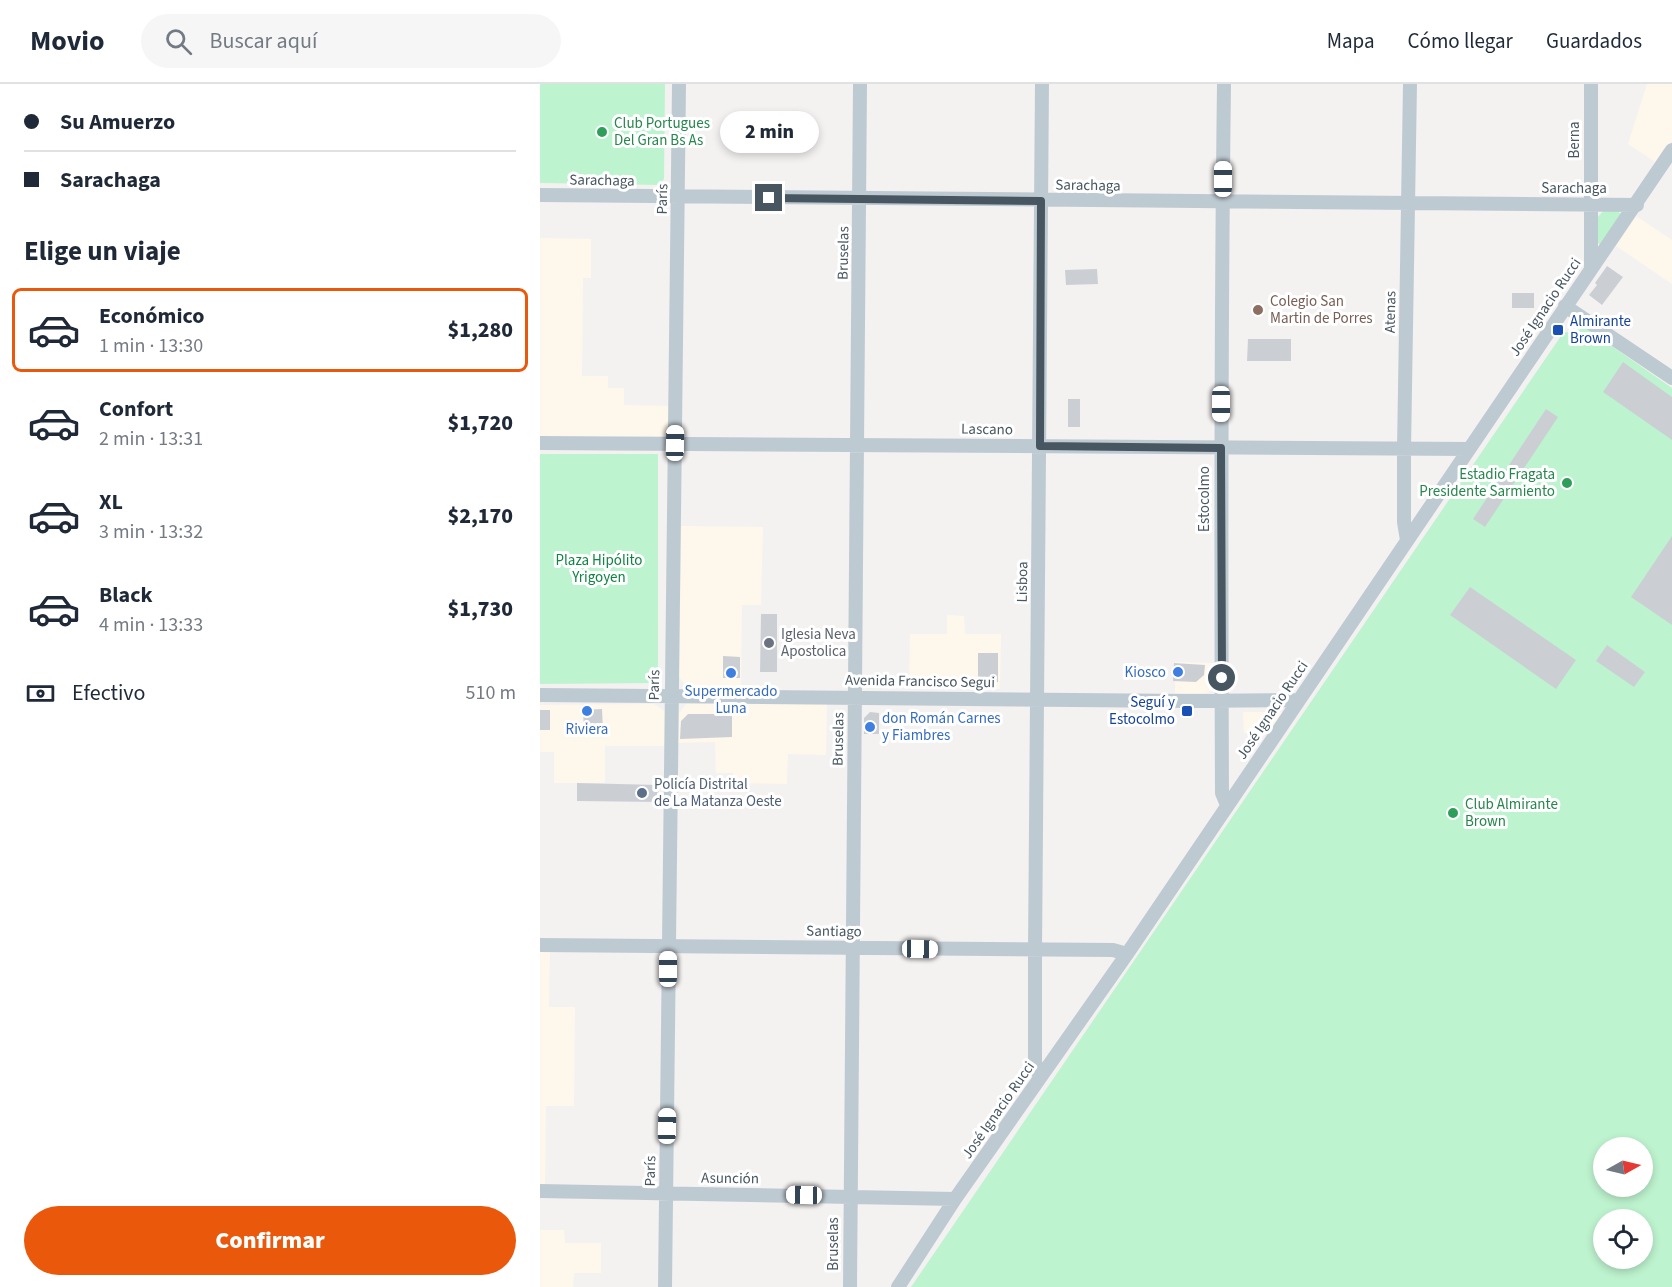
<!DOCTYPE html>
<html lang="es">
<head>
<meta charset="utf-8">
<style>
	body { margin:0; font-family:"Source Sans 3",sans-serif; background:#f6f6f7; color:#1f2937; height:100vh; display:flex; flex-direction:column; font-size:22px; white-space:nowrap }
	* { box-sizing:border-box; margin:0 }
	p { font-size:20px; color:#747a83 }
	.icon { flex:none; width:33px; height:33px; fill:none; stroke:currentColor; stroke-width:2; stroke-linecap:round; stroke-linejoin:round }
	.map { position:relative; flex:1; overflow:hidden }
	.panel { display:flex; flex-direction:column; background:#fff; width:540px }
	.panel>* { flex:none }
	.guide { display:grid; align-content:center; height:132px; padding:0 24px; background:#fff }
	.needle { width:39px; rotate:82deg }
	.fabs { position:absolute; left:1053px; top:1053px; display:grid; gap:12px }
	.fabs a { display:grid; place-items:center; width:60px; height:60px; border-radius:50%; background:#fff; box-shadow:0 3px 9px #0003; font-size:30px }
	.end { position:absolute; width:27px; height:27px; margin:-14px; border:8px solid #475661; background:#fff; box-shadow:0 0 0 3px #fff }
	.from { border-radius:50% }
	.bubble { position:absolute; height:42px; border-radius:21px; background:#fff; box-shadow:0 3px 9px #0003; font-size:20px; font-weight:800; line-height:42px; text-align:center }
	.car { position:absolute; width:18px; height:36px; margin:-18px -9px; border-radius:8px; box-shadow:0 0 4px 2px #0007; background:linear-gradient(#fff 24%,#345 0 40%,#fff 0 76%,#345 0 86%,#fff 0) }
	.guide b { display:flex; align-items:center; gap:21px; height:57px; font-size:22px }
	.guide b+b { border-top:2px solid #e0e1e3 }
	.guide i { width:15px; height:15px; background:#1f2937 }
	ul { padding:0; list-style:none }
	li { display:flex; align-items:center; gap:18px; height:84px; margin:0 12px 9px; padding:0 12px; border:3px solid transparent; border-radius:9px }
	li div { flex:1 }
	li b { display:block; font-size:22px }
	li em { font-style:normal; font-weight:800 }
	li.active { border-color:#ea580c }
	li>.icon { width:54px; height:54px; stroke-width:1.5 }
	h2 { padding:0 24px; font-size:27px; line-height:72px }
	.pay { display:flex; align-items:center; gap:15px; height:66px; padding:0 24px; font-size:22px }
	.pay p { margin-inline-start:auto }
	.button { display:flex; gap:12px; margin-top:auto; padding:12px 24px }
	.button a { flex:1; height:69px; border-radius:36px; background:#ea580c; color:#fff; font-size:24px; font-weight:800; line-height:69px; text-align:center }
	header { display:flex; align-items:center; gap:36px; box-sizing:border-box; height:84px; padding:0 30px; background:#fff; border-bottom:2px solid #e0e1e3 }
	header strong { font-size:28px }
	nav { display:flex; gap:33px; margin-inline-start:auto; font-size:21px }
	.search { width:420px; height:54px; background:#f6f6f7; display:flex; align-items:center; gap:15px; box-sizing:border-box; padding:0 21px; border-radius:33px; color:#747a83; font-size:22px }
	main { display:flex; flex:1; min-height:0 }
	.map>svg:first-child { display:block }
</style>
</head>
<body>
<header>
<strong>Movio</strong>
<div class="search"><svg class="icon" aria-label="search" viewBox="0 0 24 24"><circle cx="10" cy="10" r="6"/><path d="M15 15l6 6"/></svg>Buscar aquí</div>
<nav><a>Mapa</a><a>Cómo llegar</a><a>Guardados</a></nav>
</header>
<main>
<section class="panel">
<div class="guide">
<b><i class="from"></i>Su Amuerzo</b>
<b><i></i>Sarachaga</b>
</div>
<h2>Elige un viaje</h2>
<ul>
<li class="active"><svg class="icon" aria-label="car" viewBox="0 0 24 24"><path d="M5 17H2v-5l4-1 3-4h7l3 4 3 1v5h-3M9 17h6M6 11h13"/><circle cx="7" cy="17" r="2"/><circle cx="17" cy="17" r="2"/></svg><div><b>Económico</b><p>1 min · 13:30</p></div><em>$1,280</em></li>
<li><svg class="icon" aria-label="car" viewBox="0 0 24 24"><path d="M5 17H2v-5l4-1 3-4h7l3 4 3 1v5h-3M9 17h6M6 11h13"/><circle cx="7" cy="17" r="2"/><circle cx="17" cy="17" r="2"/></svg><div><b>Confort</b><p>2 min · 13:31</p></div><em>$1,720</em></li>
<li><svg class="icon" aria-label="car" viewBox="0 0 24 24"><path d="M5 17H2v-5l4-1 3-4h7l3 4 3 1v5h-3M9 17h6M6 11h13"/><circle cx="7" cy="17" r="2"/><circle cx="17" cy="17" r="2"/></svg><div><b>XL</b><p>3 min · 13:32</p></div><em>$2,170</em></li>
<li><svg class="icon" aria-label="car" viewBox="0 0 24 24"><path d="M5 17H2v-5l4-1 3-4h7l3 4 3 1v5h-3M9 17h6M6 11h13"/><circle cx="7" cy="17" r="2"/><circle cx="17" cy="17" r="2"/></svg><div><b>Black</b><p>4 min · 13:33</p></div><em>$1,730</em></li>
</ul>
<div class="pay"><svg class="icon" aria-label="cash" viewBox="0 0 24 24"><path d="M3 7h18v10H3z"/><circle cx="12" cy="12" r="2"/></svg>Efectivo<p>510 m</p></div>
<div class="button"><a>Confirmar</a></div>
</section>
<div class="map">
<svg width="1132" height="1203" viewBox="0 0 1132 1203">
	<rect width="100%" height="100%" fill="#f4f1f1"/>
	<!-- commercial -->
	<path fill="#fef7eb" d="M1107 0H1132V57L1117 79 1088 60Z
		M1096 132 1132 156V200L1076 162Z
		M0 154 51 155V194H43L42 292H68V304H84V321L129 322V349L126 352 0 353Z
		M141 442 223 443 221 521H202L201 603 146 602 139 593Z
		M407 531 424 532 425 550H461L460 605 369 604 370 550H407Z
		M635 578 675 579 673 606 666 609H635Z
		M147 619 287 620 286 671 248 670 247 700 193 699V689H176L175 658 138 659 139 629Z
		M114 620 126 628V662H65V699H14V668H0V621Z
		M703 628H741L743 629 732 649H704Z
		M0 868H10L9 923H35L34 1022H6L5 1101H0Z
		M0 1146H24L25 1159H61V1189H34L33 1203H0Z"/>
	<!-- green -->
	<path fill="#bef3cf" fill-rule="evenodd" d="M0 0H125L124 95 119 101 0 99Z
		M1063 127H1078L1081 130 1061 161 1058 159 1057 134Z
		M1046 244 1132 304V1203H371L1023 249ZM1064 1064H1102V1102H1064ZM1064 1136H1102V1174H1064Z
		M0 370H118V599L0 600Z"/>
	<!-- building -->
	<path fill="#cbcfd4" d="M1067 182 1083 193 1062 221 1049 211 1057 201 1055 199Z
		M557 185 558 200 526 201 525 186Z
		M972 209H994V224H972Z
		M708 255H751V277H707Z
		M1083 278 1132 313V356L1063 308Z
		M528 315H540V343H528Z
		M1006 325 1018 333 945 443 933 435Z
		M1132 452V541L1091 513Z
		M930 503 1036 576 1016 605 910 531Z
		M221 530H237V588H220Z
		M1067 561 1105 588 1094 603 1056 577Z
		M438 569H458V598H438Z
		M183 572 200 573V594H183Z
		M634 579 665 581 664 591 656 598 633 597Z
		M62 625 63 647 44 648 43 626Z
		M0 626H10V646H0Z
		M330 628 339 629V650H324V634Z
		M148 630H192V653L140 655 141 637Z
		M37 699 119 701V718L37 717Z"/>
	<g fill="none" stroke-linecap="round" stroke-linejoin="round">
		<!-- minor -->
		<path stroke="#becad2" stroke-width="14" d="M684 0C681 236 681 473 682 709L687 721
			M1051 0V184
			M0 111 1097 121
			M1025 222 1132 294
			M0 359 929 365
			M867 456 864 438V365L870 0
			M0 611 648 617 759 616
			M0 861 573 866 587 870
			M500 994 495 978V867L502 0
			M0 1107 415 1115
			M125 1203 139 0
			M310 1203 320 0
			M358 1203 415 1115 587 870 1132 66"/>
	</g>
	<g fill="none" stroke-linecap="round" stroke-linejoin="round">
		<!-- route -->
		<path stroke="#475661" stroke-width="8" d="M229 114 501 117 500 362 681 364 682 594"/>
	</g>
	<!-- markers -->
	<g fill="#2e9e5b" stroke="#fff" stroke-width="2">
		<circle cx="62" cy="48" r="6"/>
		<circle cx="1027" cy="399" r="6"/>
		<circle cx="913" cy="729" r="6"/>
	</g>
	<circle fill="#8d6e63" stroke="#fff" stroke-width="2" cx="718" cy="226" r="6"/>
	<g fill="#1a4fb4" stroke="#fff" stroke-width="2">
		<rect x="1012" y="240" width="12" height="12" rx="3"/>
		<rect x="641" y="621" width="12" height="12" rx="3"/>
	</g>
	<circle fill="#6b7280" stroke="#fff" stroke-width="2" cx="229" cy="559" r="6"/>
	<g fill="#3f7fe0" stroke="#fff" stroke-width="2">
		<circle cx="638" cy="588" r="6"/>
		<circle cx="191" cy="589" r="6"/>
		<circle cx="47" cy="627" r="6"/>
		<circle cx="330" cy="643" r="6"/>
	</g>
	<circle fill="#5c6f8a" stroke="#fff" stroke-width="2" cx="102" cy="709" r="6"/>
	<g text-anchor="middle" stroke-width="6" stroke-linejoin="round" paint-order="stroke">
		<!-- leisure labels -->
		<g font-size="15" fill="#27864d" stroke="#fff" text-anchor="start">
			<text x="74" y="44">Club Portugues<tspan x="74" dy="17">Del Gran Bs As</tspan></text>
			<text x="1015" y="395" text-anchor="end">Estadio Fragata<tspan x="1015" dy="17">Presidente Sarmiento</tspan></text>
			<text x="925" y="725">Club Almirante<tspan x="925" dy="17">Brown</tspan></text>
		</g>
		<!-- street labels -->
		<g font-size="15" fill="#475661" stroke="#fff">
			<text transform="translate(1034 56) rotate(-90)" y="5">Berna</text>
			<text transform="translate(62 96) rotate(1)" y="5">Sarachaga</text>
			<text transform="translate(548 101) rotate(1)" y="5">Sarachaga</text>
			<text x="1034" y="109">Sarachaga</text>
			<text transform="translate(122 115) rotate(-89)" y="5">París</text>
			<text transform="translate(303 169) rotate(-89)" y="5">Bruselas</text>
			<text transform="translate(1005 223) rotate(-56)" y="5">José Ignacio Rucci</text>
			<text transform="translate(850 228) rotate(-89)" y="5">Atenas</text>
			<text transform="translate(447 345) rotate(1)" y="5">Lascano</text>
			<text transform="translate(664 415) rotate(-90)" y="5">Estocolmo</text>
			<text transform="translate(482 498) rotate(-89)" y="5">Lisboa</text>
			<text transform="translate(380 597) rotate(1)" y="5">Avenida Francisco Segui</text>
			<text transform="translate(114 601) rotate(-89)" y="5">París</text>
			<text transform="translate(732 626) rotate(-56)" y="5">José Ignacio Rucci</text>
			<text transform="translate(298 655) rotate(-89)" y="5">Bruselas</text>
			<text transform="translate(294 847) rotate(1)" y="5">Santiago</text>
			<text transform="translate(458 1026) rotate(-55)" y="5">José Ignacio Rucci</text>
			<text transform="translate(110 1087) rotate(-89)" y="5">París</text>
			<text transform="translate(190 1094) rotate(1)" y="5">Asunción</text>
			<text transform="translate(293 1160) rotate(-90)" y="5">Bruselas</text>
		</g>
		<!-- education labels -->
		<g font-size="15" fill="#785e54" stroke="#fff" text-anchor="start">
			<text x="730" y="222">Colegio San<tspan x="730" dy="17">Martin de Porres</tspan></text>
		</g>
		<!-- transit labels -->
		<g font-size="15" fill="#164399" stroke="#fff" text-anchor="start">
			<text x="1030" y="242">Almirante<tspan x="1030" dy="17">Brown</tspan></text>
			<text x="635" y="623" text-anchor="end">Seguí y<tspan x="635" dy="17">Estocolmo</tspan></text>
		</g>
		<!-- park labels -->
		<g font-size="15" fill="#108443" stroke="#fff">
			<text x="59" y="481">Plaza Hipólito<tspan x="59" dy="17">Yrigoyen</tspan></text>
		</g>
		<!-- worship labels -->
		<g font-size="15" fill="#5b616d" stroke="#fff" text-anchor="start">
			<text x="241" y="555">Iglesia Neva<tspan x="241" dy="17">Apostolica</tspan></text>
		</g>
		<!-- shop labels -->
		<g font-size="15" fill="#366cbe" stroke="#fff">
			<text x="626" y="593" text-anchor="end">Kiosco</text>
			<text x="191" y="612">Supermercado<tspan x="191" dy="17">Luna</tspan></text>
			<text x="342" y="639" text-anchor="start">don Román Carnes<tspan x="342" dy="17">y Fiambres</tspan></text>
			<text x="47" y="650">Riviera</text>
		</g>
		<!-- service labels -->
		<g font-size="15" fill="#4e5e75" stroke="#fff" text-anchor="start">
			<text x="114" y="705">Policía Distrital<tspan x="114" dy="17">de La Matanza Oeste</tspan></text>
		</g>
	</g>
</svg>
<div class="fabs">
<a><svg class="needle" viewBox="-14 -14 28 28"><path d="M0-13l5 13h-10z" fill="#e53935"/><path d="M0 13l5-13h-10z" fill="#747a83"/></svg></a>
<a><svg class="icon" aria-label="locate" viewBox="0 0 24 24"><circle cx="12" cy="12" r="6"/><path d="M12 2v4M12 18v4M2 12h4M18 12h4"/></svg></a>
</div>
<i class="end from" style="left:682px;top:594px"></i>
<i class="end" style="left:229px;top:114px"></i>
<div class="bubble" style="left:180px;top:27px;width:99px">2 min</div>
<i class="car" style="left:683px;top:95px;rotate:0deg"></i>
<i class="car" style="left:681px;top:320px;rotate:180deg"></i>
<i class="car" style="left:135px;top:359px;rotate:1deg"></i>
<i class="car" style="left:380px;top:865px;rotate:91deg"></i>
<i class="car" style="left:128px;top:885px;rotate:0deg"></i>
<i class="car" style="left:127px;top:1042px;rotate:1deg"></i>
<i class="car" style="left:264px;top:1111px;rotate:271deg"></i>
</div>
</main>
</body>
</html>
